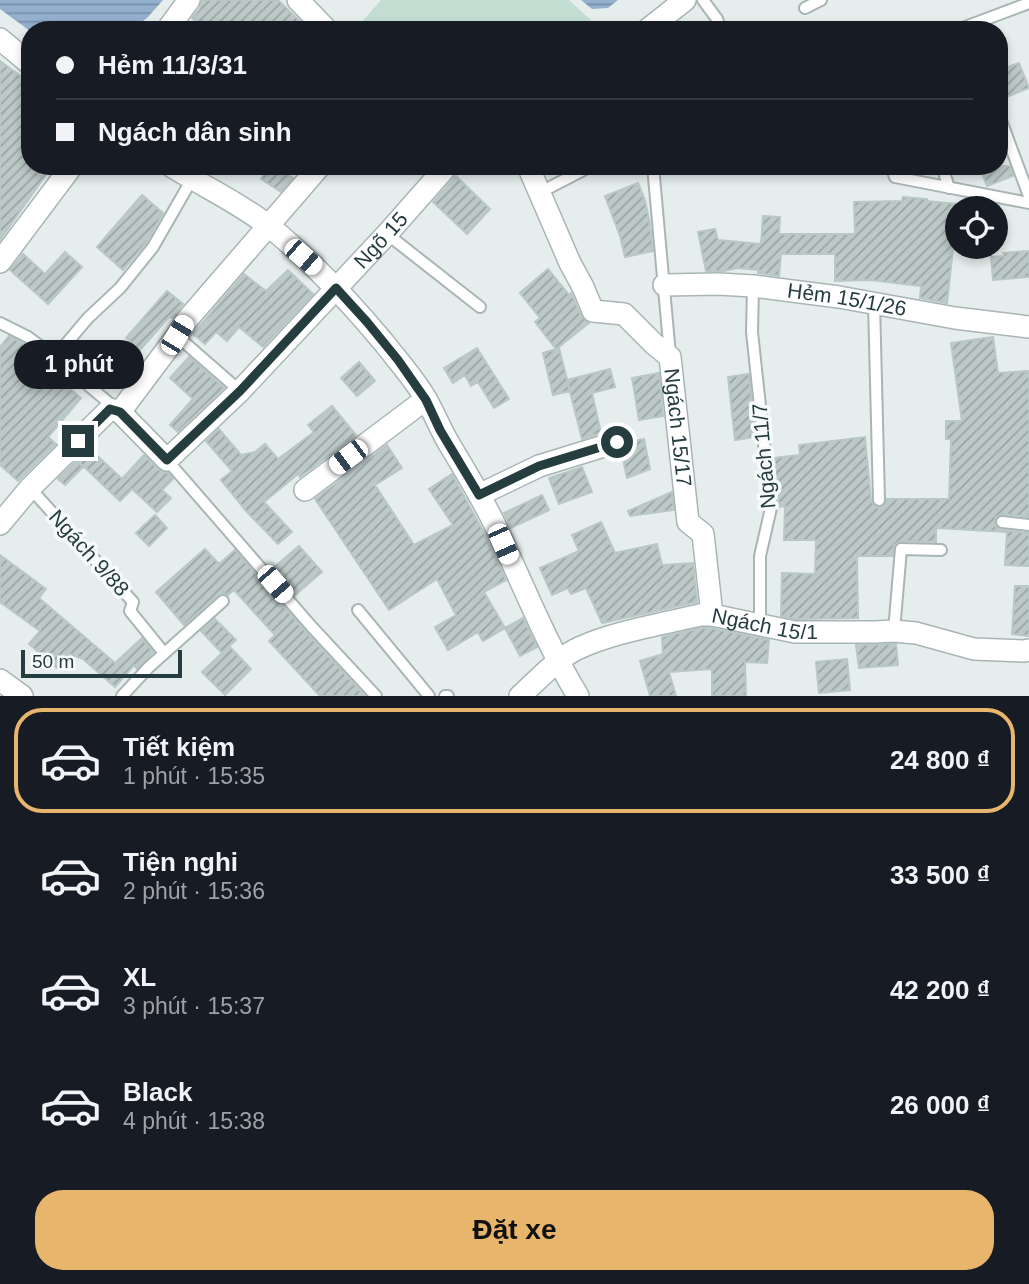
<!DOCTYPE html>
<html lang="vi">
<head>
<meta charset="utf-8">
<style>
	body { margin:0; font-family:Helvetica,sans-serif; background:#242831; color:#f1f3f6; height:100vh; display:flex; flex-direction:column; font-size:26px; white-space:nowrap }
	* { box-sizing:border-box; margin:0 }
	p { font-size:23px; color:#9ea1a6 }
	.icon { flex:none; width:38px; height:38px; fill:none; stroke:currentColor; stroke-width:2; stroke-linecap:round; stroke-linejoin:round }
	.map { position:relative; height:696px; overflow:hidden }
	.details { display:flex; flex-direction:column; background:#171b24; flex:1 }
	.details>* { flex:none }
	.top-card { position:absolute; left:21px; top:21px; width:987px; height:154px; border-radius:28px; box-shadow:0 4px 10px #0003; display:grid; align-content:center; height:154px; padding:0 35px; background:#171b24 }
	.tools { position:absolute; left:945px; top:196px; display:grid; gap:14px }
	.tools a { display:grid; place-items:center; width:63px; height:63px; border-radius:50%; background:#171b24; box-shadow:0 4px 10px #0003; font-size:35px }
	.scale { position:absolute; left:21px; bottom:18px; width:161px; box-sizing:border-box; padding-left:7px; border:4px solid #263d3f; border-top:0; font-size:19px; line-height:24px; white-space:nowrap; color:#263d3f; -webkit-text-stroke:5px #f7fafa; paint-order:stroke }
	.end { position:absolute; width:32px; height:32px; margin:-16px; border:9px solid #263d3f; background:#fff; box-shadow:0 0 0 4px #fff }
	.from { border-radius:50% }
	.bubble { position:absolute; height:49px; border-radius:24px; background:#171b24; box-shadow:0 4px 10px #0003; font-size:23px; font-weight:700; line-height:49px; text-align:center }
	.car { position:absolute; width:21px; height:42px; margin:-21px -10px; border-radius:9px; box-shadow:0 0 5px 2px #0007; background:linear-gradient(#fff 24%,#345 0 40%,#fff 0 76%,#345 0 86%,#fff 0) }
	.top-card b { display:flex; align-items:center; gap:24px; height:66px; font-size:26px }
	.top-card b+b { border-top:2px solid #363941 }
	.top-card i { width:18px; height:18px; background:#f1f3f6 }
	ul { padding:12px 0 0; list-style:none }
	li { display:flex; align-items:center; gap:21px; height:105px; margin:0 14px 10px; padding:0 21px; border:4px solid transparent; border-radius:28px }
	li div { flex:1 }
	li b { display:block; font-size:26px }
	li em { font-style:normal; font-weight:700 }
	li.current { border-color:#e7b56c }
	li>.icon { width:63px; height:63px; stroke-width:1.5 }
	.cta { display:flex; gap:14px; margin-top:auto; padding:14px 35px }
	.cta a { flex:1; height:80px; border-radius:28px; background:#e7b56c; color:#111; font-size:28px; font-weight:700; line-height:80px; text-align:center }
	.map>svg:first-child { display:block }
</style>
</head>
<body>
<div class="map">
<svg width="1029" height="696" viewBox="0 0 1029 696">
	<defs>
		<pattern id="water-rules" width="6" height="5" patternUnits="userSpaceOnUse" patternTransform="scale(1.75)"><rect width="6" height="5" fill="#94b0ce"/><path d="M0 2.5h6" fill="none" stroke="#7990a9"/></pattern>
		<pattern id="building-hatch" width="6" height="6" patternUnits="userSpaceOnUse" patternTransform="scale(1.75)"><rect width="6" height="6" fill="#bcc9c7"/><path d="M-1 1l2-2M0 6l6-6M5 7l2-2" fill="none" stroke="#99a4a3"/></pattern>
	</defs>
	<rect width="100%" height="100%" fill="#e6eeed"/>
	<!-- pitch -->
	<path fill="#c2ddd2" d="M381 0H569L591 20 580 30H355Z"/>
	<!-- water -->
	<path fill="url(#water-rules)" d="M0 0H163L148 17 132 30H30V31L0 9Z
		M581 0H618L608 8 592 9Z"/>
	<!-- building -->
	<path fill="url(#building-hatch)" stroke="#b9c7c6" stroke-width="2" d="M202 0H278L309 30H205L192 18 200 8Z
		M0 61 30 83V166H52L0 240Z
		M1019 63 1029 88 999 100V70Z
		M269 166H275L293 178 281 192 261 179Z
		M979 166H1010L1013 176 987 186Z
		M456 176 490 209 467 234 433 202Z
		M638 183 645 200 650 225 653 251 625 257 620 236 605 196Z
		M142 195 163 213 146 243 123 270 97 247Z
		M903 197 927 199 926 201 958 204 947 303 920 298 921 286 870 280 835 281V254H781L779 276 758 273 759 270 737 268 724 271H706L698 232 715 229 718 240 761 244 763 216 780 217 779 234H855L854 202 902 201Z
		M1029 251V277L993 280 991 257 1004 256 1003 253Z
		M65 252 82 267 48 304 10 270 23 254 45 274Z
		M548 269 569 295 571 293 581 316 589 323 556 349 535 322 540 318 520 293Z
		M288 270 313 294 263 347 239 327 227 341 216 332 205 344 193 334 244 274 266 291Z
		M167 291 183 304 172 318 170 316 140 350 126 338Z
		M9 336 24 344 54 368 51 372 81 398 48 437 56 444 18 481 0 465V347Z
		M993 337 998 373 1029 371V517L1002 514 996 517 994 522 995 526 1000 530 1029 533V566L1005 565 1007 532 936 528V542L901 541 894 545 893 556H857L858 618 796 619 781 616 782 573 815 574 816 540H784L785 506 779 507 774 458 800 455 799 445 865 437 871 500 875 507 879 508 884 506 887 499H949L951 439H946V421H962L951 343Z
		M477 348 509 399 494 408 478 382 471 386 465 375 453 383 444 368Z
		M559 348 570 391 553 395 543 353Z
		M189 357 224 388 178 432 170 425 193 399 170 378Z
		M359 362 375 381 357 396 341 378Z
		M610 369 615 387 592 393 601 433 582 439 567 380Z
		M659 373 663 416 639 420 632 378Z
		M749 374 755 437 735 440 728 377Z
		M332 406 356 435 300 477 298 474 264 502 292 532 278 544 246 511 221 480 232 471 206 441 219 429 241 455 255 452 265 444 278 459 314 432 308 425Z
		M644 439 650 469 627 478 622 454 627 450 630 442Z
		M387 445 402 468 375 485 414 545 453 525 429 489 452 474 483 531 506 580 484 592 505 628 483 641 478 632 448 650 435 627 456 615 437 579 389 610 315 499Z
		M89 448 122 479 144 455 158 469 163 472 168 473 173 479 162 490 171 498 157 512 132 489 120 501 77 460Z
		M76 461 83 467 65 485 58 479Z
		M582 467 592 492 559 504 549 478Z
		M672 492 674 510 630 516 628 511Z
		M542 495 549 510 511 528 504 513Z
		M155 515 167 528 149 546 136 533Z
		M601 522 615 553 657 544 662 565 693 563 697 602 602 623 586 588 571 594 568 588 552 595 540 568 579 551 572 535Z
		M299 546 322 572 295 595 272 569Z
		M205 549 219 564 235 550 305 631 365 696H320L269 641 275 635 234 590 228 595 222 593 218 595 184 625 156 592Z
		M0 555 46 589 39 598 115 663 142 638 153 652 137 669 134 665 115 687 83 659 70 654 57 668 29 644 40 631 0 602Z
		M1015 586H1029V636L1012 634Z
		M523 618 537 647 520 656 505 628Z
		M215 619 236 640 229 646 251 669 225 695 202 672 222 653 201 631Z
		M701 628H711L769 640 767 663 745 662 746 696H712V669L669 672 676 696H650L640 661 663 654 662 637Z
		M896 644 898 665 859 668 856 645Z
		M847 659 850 690 819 693 816 662Z"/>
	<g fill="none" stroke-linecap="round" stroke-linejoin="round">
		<!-- service casing -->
		<g stroke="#a9b5b5" stroke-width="14">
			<path id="service" d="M703 0 717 19 721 30
				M805 8 821 0
				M957 30 1029 3
				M999 115 1029 196
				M653 166 670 355
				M891 166 895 177 1029 203
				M942 166 949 188
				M539 193 591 166
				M387 234 480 307
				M753 286 752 332 771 508 760 556V626
				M874 303 879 500
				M0 323 28 337 55 357 115 408
				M177 336 240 391
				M55 357 88 318 120 288 153 247 192 179
				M167 460 311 626 376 696
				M30 488 133 602 130 611 164 653
				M1002 522 1029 525
				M358 610 429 696
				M894 631 901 549 941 550
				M122 696 149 667 223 601
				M445 696H448"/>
		</g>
		<!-- minor casing -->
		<g stroke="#a9b5b5" stroke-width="24">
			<g id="minor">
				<path d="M298 0 327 30"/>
				<path d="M167 30 189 0"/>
				<path d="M647 30 685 0"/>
				<path d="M0 39 30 64"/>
				<path d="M171 166C204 187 240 203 270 227 313 262 350 302 385 344 399 362 415 380 426 399 434 413 440 428 448 442 464 469 481 496 495 525 522 582 545 641 578 696"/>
				<path id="s1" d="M528 166 570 263 583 287 593 311 624 314 654 344 670 357 688 522 703 534 712 615"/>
				<path d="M0 262 72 166"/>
				<path id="s2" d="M664 285 719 284 753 286 839 297 955 318 1029 327"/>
				<path id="s3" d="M120 412 167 460 240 391 387 234 447 166"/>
				<path d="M305 490 426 399"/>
				<path d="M479 495 539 466 617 442"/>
				<path d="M0 524 30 488 110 409 120 412 177 336 186 321 320 166"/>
				<path d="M0 680 22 696"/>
				<path id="s4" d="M520 696C538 680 557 658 579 648 613 632 662 624 700 615H712L795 632H875L894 631 916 633 974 649 1024 651 1029 650"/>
			</g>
		</g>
		<!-- service -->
		<use href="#service" stroke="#fff" stroke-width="10"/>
		<!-- minor -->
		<use href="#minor" stroke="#fff" stroke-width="21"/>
	</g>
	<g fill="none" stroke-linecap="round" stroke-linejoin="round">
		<!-- route -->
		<path stroke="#263d3f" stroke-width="9" d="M78 441 110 409 120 412 167 460 240 391 336 288 367 322 398 360 426 400 440 430 479 495 539 466 617 442"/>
	</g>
	<g text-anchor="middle" stroke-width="7" stroke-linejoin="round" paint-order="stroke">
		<!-- street labels -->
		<g font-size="21" fill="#263d3f" stroke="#f7fafa">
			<text dy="7" stroke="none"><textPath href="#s3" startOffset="374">Ngõ 15</textPath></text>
			<text dy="7" stroke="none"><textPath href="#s2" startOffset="184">Hẻm 15/1/26</textPath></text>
			<text dy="7" stroke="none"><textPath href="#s1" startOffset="324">Ngách 15/17</textPath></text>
			<text transform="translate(764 456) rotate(-95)" y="7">Ngách 11/7</text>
			<text transform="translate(89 553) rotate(48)" y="7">Ngách 9/88</text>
			<text dy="7" stroke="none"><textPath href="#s4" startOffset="268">Ngách 15/1</textPath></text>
		</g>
	</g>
</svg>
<div class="tools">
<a><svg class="icon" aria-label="locate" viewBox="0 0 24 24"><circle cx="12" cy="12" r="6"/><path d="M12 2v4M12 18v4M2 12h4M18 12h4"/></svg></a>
</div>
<div class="scale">50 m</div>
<i class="end from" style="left:617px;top:442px"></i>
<i class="end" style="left:78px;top:441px"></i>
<div class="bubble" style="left:14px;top:340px;width:130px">1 phút</div>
<i class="car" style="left:303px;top:257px;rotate:131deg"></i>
<i class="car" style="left:177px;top:335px;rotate:31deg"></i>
<i class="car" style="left:348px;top:457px;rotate:233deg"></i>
<i class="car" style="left:503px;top:544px;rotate:156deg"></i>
<i class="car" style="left:275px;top:584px;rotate:139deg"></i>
<div class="top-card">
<b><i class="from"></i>Hẻm 11/3/31</b>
<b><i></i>Ngách dân sinh</b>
</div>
</div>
<section class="details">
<ul>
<li class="current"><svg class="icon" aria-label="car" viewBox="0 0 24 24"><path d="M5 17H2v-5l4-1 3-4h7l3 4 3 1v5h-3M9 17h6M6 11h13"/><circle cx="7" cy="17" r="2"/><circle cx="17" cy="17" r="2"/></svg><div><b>Tiết kiệm</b><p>1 phút · 15:35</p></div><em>24 800 ₫</em></li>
<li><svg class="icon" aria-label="car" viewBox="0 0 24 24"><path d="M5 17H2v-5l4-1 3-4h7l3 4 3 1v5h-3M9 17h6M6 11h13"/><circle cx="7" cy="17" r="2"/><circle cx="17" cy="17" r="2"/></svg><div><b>Tiện nghi</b><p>2 phút · 15:36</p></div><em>33 500 ₫</em></li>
<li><svg class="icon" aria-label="car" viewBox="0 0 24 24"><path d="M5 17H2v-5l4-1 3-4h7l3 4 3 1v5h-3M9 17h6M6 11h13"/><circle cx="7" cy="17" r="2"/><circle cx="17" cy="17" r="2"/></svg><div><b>XL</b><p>3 phút · 15:37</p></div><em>42 200 ₫</em></li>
<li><svg class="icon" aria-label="car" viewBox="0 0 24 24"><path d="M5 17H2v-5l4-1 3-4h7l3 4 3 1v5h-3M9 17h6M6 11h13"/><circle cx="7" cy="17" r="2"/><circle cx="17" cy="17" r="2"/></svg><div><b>Black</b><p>4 phút · 15:38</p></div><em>26 000 ₫</em></li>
</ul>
<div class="cta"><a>Đặt xe</a></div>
</section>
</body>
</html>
